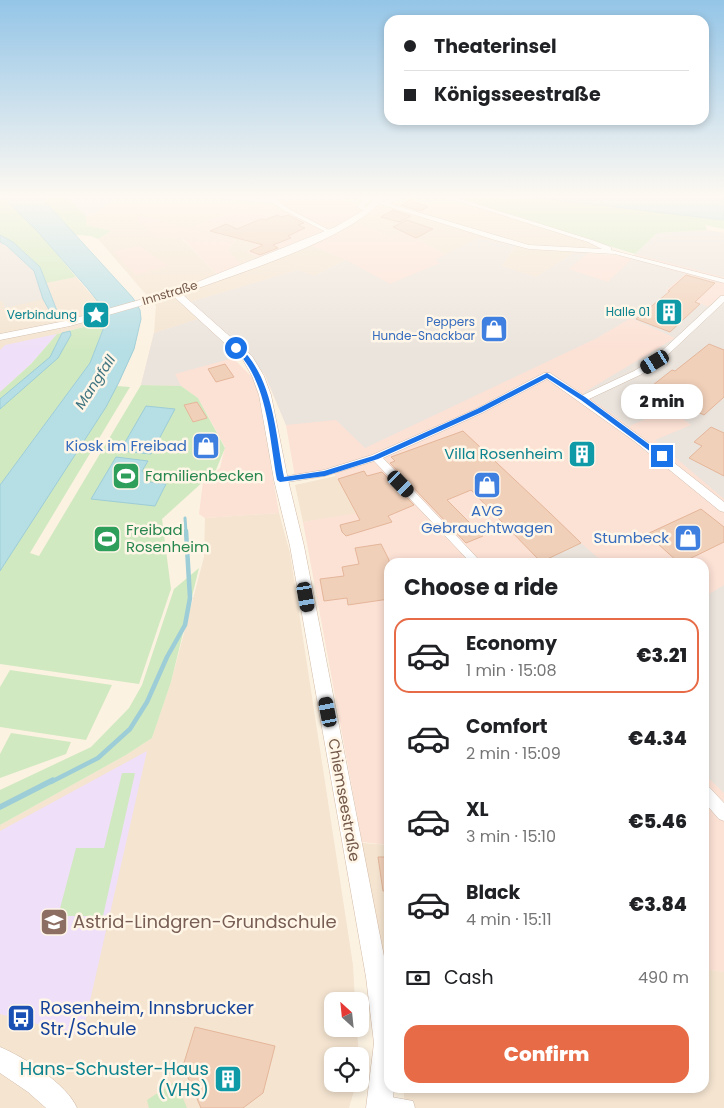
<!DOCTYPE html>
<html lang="en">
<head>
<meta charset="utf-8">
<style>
	body { margin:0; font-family:Poppins,sans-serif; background:#f2f2f2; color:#202124; height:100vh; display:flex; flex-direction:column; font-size:19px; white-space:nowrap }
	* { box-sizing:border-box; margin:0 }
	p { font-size:16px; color:#757577 }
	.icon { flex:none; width:28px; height:28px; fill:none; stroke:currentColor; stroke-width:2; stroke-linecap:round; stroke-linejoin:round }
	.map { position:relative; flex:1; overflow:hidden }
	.sheet { position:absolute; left:384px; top:558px; width:325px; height:535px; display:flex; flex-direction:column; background:#fff; border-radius:15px; box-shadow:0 2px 8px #0003 }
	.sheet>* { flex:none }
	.banner { position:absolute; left:384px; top:15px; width:325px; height:110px; border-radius:15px; box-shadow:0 2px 8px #0003; display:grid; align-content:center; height:110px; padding:0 20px; background:#fff }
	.needle { width:32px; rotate:333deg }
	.controls { position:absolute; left:324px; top:992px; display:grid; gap:10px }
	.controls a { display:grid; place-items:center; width:45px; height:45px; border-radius:10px; background:#fff; box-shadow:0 2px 8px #0003; font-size:25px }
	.end { position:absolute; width:22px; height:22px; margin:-11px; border:6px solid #1a73e8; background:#fff; box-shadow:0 0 0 2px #fff }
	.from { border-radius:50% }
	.bubble { position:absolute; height:35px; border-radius:15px; background:#fff; box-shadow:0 2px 8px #0003; font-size:16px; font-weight:800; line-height:35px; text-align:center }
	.car { position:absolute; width:15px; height:30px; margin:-15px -8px; border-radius:6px; box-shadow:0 0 4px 1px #0007; background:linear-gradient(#222 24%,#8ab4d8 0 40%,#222 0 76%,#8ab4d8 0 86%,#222 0) }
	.banner b { display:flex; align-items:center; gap:18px; height:48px; font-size:19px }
	.banner b+b { border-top:1px solid #e0e0e0 }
	.banner i { width:12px; height:12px; background:#202124 }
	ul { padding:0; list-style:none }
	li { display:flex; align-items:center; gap:15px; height:75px; margin:0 10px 8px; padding:0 10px; border:2px solid transparent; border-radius:15px }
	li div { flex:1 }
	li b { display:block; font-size:19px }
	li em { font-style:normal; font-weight:800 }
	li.current { border-color:#e66b46 }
	li>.icon { width:45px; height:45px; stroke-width:1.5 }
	h2 { padding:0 20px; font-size:22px; line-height:60px }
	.pay { display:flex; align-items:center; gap:12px; height:55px; padding:0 20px; font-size:19px }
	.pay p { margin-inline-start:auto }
	.primary-button { display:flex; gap:10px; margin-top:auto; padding:10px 20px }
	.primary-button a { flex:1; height:58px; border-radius:15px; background:#e66b46; color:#fff; font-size:20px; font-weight:800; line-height:58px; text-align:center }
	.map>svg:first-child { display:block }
</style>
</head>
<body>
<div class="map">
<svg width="724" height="1108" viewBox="0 0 724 1108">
	<rect width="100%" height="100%" fill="#fcf2e2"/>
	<!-- residential -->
	<path fill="#f4e4d0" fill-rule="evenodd" d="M115 196H286L276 198 287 207 259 215 252 209 225 215 191 227 247 241 257 246 247 251 282 249 349 219 361 210 340 196H441L602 246V249L575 252 536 277 502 266 515 246 478 238 446 255 404 231 391 237 359 224 311 245 346 260 314 276 298 270 191 302 198 319 154 333 156 306 98 239 110 231 86 225V216L95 214ZM182 239 235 240V241L228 250 217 274Z
		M76 277 102 307 103 322 57 334 0 392V301L3 300 5 307 38 284Z
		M336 476 356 514 303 522 295 485Z
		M279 513 290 553 353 965 355 1001H332V1029H357L359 1056H332V1084H356L349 1108H0V825L126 755 152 738 171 682 204 557 205 518Z
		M362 843 389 845V987L377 932Z
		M704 969 724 972V1108H404V1088H704Z"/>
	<!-- commercial -->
	<path fill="#fce1d5" d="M286 196H340L361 210 349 219 260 258 246 252 256 246 247 241 190 227 225 215 252 209 260 215 286 208 275 199Z
		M137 215 235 240 228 250 242 266 217 274 183 239 157 237 137 220Z
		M359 224 391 237 404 231 446 255 478 238 515 245 502 266 536 277 575 252 633 257 635 254 707 230 724 233V972L704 969V562H389V845L362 842 303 522 356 513 333 471 295 477 286 425 265 375 248 354 233 358 253 378 258 393 279 513 205 518 199 514 203 482 220 468 225 447 198 398 181 386 141 385 154 333 198 319 191 302 298 270 315 276 346 260 311 245Z
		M140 246 168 266 136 275 113 251Z"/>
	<!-- industrial -->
	<path fill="#ebe4dd" d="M66 196H115L95 214 86 216Z
		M707 230 724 233V277L635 254 657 233Z
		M478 238 515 245 502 266 536 277 575 252 588 253 568 269 608 282 633 258 685 274 665 291 715 309 724 301V499L655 440 691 425 670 409 629 426 583 393 675 338 631 318 597 338 365 448 336 420 286 425 265 375 248 354 175 374 181 386 141 385 154 333 198 319 191 302 298 270 314 276 346 260 390 284 440 263 435 260Z
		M0 242 6 245 34 271 43 299 5 308 3 301H0Z
		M581 543 603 562H539Z
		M724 585V793L704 774V597Z"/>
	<!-- education -->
	<path fill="#efdff8" d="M57 334 31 364 0 392V350L5 345Z
		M147 751 82 1036 0 1014V831Z"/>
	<!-- green -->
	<path fill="#d1e9c0" d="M0 196H66L86 216V225L111 231 98 239 91 236 39 232 76 277 46 283C40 263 18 244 0 235Z
		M448 196 540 198 700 216 724 220V229L705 225 707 230 657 233 635 254Z
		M103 322 104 327 90 363 0 485V392L31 364 57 334Z
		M141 385 181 386 198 398 225 448 216 470 162 519 171 589 139 684 0 664V571L117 386 130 387 30 553 39 556Z
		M199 568 171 682 152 738 126 755 0 825V790L91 747 129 708 142 685 174 589Z
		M10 670 112 685 86 740 0 727V687Z
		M11 733 71 742 66 754 0 778V754Z
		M122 773H135L103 916H58L76 848H104Z
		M176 1081 187 1108H149L147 1100Z"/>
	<!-- water -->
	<path fill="#b6dee5" stroke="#9dcdd7" d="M2 196H40L133 298 140 310 141 319 134 349 119 382 106 407 0 571V485L90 363 104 327 102 307 88 289 38 232Z
		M514 196H724V220L540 198Z
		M0 235 13 242 40 267 59 316 53 317 43 299 34 271 6 245 0 242Z
		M70 331 71 335 58 358 0 409V399L50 357 62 333Z
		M146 406 175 409 151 454 120 451Z
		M116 457 148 461 142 471 150 482 166 484 155 506 91 499Z"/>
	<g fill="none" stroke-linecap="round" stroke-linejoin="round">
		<!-- stream-far2 -->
		<path stroke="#9dcdd7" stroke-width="3" d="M185 518 186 532"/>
		<!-- stream-far1 -->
		<path stroke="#9dcdd7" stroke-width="4.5" d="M51 782 98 758 130 729 147 702 167 657 185 625 190 598 186 531"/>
		<!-- stream -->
		<path stroke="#9dcdd7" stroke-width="5.5" d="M0 807 53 780"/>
	</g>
	<!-- building -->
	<path fill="#f1d0b9" stroke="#e4b69a" d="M410 200 428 207 420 211 401 205Z
		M393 210 411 216 399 222 381 217Z
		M277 215 281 217 288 215 304 223 298 225 305 228 288 236 291 238 273 245 278 248 260 255 250 251 263 245 210 231 226 224 237 229 261 219 265 220Z
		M407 220 433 229 416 238 393 227Z
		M686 275 715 283 695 302 700 304 670 332 636 319 670 291H668Z
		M709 344 724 350V397L704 415 648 389 672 370 675 371Z
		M225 364 234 377 216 382 208 369Z
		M197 402 207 418 193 422 184 405Z
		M711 427 724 433V476L689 458 702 446 694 442Z
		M463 431 550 513 581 543 541 562 471 490 447 500 483 536 466 543 390 463 395 461 391 457Z
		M364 471 367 476 382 472 414 505 388 516 392 522 346 536 342 532 340 525 360 520 338 479Z
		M701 509 724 527V542L683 562H678L647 534Z
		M381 544 389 560V599L348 605 347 598 324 601 320 579 344 576 342 567 359 564 355 548Z
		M378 857H389V891H383Z
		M195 1027 275 1046 263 1093 243 1108H201L183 1066Z"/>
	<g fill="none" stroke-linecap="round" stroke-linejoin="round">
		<!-- minor casing -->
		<g stroke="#cfbcab" stroke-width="1">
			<path id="minor" d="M211 196 267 199 265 196H272L289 209 333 232 328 233 285 211 273 203 214 198Z
				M366 196H373L364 206 371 211 368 213 357 207Z
				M394 196H402L390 204 529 245 602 249 588 242 441 196H451L592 240 611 247V250L724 279V283L615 254 529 249 495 240 374 202 377 200 384 202Z
				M721 296H724V302L658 364 640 375 589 399 641 437 724 502V512L720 511 634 441 547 379 482 413 383 458 481 562H470L374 461 325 476 281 483 276 480 281 477 324 470 372 455 476 409 544 373H550L583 395 634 371 652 360Z
				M704 785 709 787 724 803V821L719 819 704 802Z
				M381 1095 413 1101 415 1108H373L372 1104 374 1097Z"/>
		</g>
		<!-- tertiary casing -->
		<g stroke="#cfbcab" stroke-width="1">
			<path id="tertiary" d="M175 290 180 293 178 295 70 326 0 340V334L65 321Z"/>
		</g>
		<!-- secondary casing -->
		<g stroke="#d2bba9" stroke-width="1">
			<path id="secondary" d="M377 196H386C354 239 235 274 182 294L252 356 264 376 271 395 288 480 304 546 388 977 389 1088H394L392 1108H366L374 1043 366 977 290 546 274 480 259 395 252 376 243 360 170 293 335 227 364 210Z
				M0 1047C24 1057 67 1084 77 1108H46L28 1092 0 1073Z"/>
		</g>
		<!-- minor -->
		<use href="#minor" fill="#fff" fill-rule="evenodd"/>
		<!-- tertiary -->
		<use href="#tertiary" fill="#fff" fill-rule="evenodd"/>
		<!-- secondary -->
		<use href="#secondary" fill="#fff" fill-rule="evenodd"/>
	</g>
	<!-- sky -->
	<linearGradient id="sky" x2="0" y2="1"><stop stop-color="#94c5e7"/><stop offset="0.56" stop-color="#fef9f2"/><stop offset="1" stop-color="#fef9f2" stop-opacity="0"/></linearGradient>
	<rect width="724" height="351" fill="url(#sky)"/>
	<!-- route -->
	<path fill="#1a73e8" d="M234 346H239C274 379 275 432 284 477L324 471 373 456 477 409 547 373 585 397 665 456 659 458 581 400 547 378 482 412 378 459 325 476 280 482 277 480C269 437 268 380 234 349Z"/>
	<!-- icons -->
	<defs>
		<g id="building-square" transform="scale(1.4375)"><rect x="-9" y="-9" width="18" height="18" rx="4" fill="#0f9aa8" stroke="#fff6e8"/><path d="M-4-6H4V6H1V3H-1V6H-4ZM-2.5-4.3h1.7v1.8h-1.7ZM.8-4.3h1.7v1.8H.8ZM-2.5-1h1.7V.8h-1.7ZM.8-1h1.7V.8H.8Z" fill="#fff"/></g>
		<g id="sight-square" transform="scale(1.4375)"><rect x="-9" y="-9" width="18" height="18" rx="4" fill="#0f9aa8" stroke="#fff6e8"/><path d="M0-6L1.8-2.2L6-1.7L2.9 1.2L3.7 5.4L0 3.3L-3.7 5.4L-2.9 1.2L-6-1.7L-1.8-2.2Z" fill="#fff"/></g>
		<g id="shop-square" transform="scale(1.4375)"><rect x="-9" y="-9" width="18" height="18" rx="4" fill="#3f7fe0" stroke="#fff6e8"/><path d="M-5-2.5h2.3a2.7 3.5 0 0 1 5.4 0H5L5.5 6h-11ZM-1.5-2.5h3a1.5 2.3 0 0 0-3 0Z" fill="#fff"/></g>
		<g id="stadium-square" transform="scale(1.4375)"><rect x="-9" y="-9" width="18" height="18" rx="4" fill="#2e9e5b" stroke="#fff6e8"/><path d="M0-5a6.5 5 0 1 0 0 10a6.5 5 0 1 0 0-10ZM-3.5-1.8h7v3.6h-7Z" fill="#fff"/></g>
		<g id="school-square" transform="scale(1.4375)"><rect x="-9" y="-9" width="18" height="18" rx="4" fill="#8d6e63" stroke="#fff6e8"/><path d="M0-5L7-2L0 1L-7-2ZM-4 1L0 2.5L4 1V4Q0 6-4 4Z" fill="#fff"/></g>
		<g id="bus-square" transform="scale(1.4375)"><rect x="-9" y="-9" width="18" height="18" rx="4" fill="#1a4fb4" stroke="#fff6e8"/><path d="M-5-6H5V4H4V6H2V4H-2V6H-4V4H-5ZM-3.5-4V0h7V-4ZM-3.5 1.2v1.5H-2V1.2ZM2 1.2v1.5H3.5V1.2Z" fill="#fff"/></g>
	</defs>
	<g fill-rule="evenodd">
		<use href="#building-square" x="669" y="312"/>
		<use href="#sight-square" x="96" y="315"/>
		<use href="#shop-square" x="494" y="329"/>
		<use href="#shop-square" x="206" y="446"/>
		<use href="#building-square" x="582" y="454"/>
		<use href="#stadium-square" x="126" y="476"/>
		<use href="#shop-square" x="487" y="485"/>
		<use href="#shop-square" x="688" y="538"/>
		<use href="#stadium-square" x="107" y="539"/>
		<use href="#school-square" x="54" y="922"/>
		<use href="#bus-square" x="21" y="1018"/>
		<use href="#building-square" x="228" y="1079"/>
	</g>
	<g text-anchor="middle" stroke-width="5" stroke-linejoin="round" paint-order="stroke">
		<!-- far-street labels -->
		<g font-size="12" fill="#735848" stroke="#fff6e8">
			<text transform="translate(170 293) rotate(-17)" y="4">Innstraße</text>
		</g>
		<!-- far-culture labels -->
		<g font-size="12" fill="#0d838f" stroke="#fff6e8" text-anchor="end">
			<text x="650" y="316">Halle 01</text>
			<text x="77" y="319">Verbindung</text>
		</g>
		<!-- far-shop labels -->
		<g font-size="12" fill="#366cbe" stroke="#fff6e8" text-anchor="end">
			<text x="475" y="326">Peppers<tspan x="475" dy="14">Hunde-Snackbar</tspan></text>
		</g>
		<!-- far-water labels -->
		<g font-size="14" font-style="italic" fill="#3f7580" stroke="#fff6e8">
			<text transform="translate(95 382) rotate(-57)" y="5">Mangfall</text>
		</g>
		<!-- shop labels -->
		<g font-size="15" fill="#366cbe" stroke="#fff6e8" text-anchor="end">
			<text x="187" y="451">Kiosk im Freibad</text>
			<text x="487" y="516" text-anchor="middle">AVG<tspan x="487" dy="17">Gebrauchtwagen</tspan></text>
			<text x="669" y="543">Stumbeck</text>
		</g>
		<!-- culture labels -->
		<g font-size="15" fill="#0d838f" stroke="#fff6e8" text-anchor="end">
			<text x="563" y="459">Villa Rosenheim</text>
		</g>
		<!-- leisure labels -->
		<g font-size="15" fill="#27864d" stroke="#fff6e8" text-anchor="start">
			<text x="145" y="481">Familienbecken</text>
			<text x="126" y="535">Freibad<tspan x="126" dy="17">Rosenheim</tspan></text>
		</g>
		<!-- street labels -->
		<g font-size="15" fill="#735848" stroke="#fff6e8">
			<text transform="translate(344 800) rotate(80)" y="5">Chiemseestraße</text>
		</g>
		<!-- near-education labels -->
		<g font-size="18" fill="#785e54" stroke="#fff6e8" text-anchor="start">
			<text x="73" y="928">Astrid-Lindgren-Grundschule</text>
		</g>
		<!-- near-transit labels -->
		<g font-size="18" fill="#164399" stroke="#fff6e8" text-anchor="start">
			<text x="40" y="1014">Rosenheim, Innsbrucker<tspan x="40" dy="21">Str./Schule</tspan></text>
		</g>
		<!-- near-culture labels -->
		<g font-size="18" fill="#0d838f" stroke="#fff6e8" text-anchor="end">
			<text x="209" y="1075">Hans-Schuster-Haus<tspan x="209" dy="21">(VHS)</tspan></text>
		</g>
	</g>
</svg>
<div class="controls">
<a><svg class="needle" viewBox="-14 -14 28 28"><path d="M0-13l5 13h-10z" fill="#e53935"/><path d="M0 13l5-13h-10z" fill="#757577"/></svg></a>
<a><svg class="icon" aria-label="locate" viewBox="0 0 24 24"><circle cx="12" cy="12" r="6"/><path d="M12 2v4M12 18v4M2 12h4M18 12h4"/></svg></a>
</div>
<i class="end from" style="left:236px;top:348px"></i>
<i class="end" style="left:662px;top:456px"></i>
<div class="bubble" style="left:621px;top:384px;width:82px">2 min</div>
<i class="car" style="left:655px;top:362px;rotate:239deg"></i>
<i class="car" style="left:401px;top:484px;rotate:136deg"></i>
<i class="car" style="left:306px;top:597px;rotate:170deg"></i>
<i class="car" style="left:328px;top:712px;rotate:349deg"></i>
<div class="banner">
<b><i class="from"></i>Theaterinsel</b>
<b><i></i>Königsseestraße</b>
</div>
<section class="sheet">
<h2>Choose a ride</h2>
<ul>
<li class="current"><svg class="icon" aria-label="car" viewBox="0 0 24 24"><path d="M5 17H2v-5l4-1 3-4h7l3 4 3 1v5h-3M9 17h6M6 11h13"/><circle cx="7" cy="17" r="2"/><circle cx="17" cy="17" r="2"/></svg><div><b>Economy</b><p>1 min · 15:08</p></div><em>€3.21</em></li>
<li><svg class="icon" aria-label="car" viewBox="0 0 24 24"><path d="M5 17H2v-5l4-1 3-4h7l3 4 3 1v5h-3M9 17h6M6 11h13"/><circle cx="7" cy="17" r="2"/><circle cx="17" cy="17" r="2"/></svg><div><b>Comfort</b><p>2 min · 15:09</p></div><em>€4.34</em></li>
<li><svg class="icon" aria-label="car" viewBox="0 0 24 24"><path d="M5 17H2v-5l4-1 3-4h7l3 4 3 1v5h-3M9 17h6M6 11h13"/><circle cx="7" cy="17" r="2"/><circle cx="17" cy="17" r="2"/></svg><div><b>XL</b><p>3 min · 15:10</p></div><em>€5.46</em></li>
<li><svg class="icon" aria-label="car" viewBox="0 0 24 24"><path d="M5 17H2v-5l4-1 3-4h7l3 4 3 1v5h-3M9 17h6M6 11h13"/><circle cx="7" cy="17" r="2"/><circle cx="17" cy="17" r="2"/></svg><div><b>Black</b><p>4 min · 15:11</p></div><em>€3.84</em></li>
</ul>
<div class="pay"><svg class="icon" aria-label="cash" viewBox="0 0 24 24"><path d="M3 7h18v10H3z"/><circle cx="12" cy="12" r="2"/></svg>Cash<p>490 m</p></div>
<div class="primary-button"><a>Confirm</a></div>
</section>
</div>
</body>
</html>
